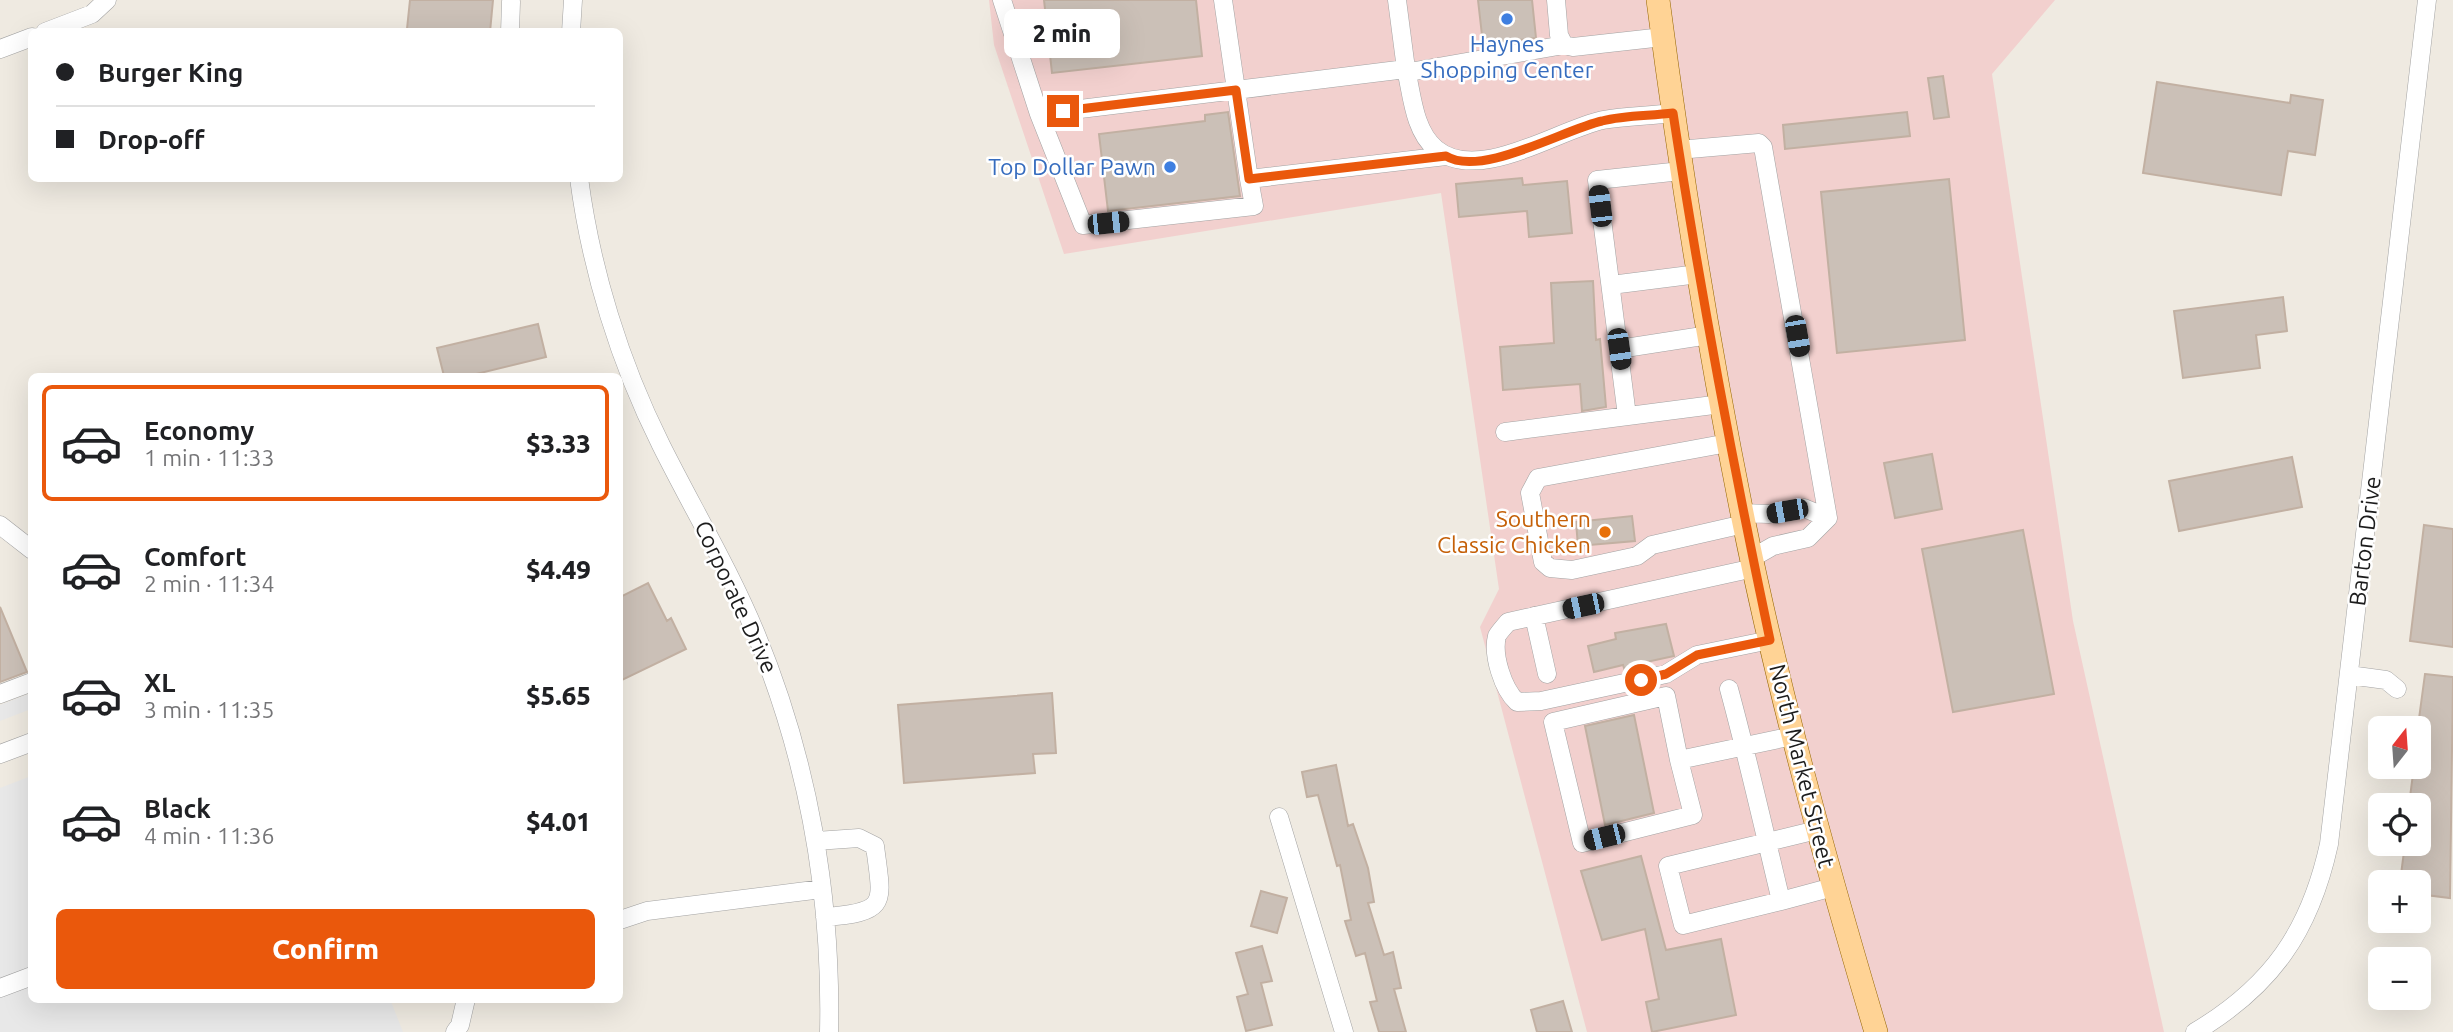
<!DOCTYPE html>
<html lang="en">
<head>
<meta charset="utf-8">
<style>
	body { margin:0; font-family:Ubuntu,sans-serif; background:#f2f2f2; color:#202124; height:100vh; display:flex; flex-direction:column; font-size:26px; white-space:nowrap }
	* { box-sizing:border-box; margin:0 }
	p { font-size:23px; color:#757577 }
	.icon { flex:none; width:38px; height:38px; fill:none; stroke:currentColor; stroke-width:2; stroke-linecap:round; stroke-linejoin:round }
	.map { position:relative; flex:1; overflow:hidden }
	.side { position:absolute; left:28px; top:373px; width:595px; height:630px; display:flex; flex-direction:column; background:#fff; border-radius:10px; box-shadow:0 7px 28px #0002 }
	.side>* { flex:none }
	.top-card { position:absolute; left:28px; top:28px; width:595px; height:154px; border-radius:10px; box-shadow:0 7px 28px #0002; display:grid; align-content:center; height:154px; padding:0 28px; background:#fff }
	.needle { width:46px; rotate:17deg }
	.tools { position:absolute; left:2368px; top:716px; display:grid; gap:14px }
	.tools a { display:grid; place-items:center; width:63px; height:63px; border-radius:10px; background:#fff; box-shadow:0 7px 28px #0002; font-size:35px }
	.end { position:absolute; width:32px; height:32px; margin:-16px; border:9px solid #ea580c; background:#fff; box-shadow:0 0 0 4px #fff }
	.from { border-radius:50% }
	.bubble { position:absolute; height:49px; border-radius:10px; background:#fff; box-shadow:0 7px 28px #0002; font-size:23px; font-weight:800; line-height:49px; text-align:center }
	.car { position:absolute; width:21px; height:42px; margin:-21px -10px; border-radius:9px; box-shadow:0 0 5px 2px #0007; background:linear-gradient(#222 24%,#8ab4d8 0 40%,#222 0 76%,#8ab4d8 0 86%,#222 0) }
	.top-card b { display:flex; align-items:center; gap:24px; height:66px; font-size:26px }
	.top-card b+b { border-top:2px solid #e0e0e0 }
	.top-card i { width:18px; height:18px; background:#202124 }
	ul { padding:12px 0 0; list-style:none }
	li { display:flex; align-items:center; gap:21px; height:116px; margin:0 14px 10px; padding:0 14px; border:4px solid transparent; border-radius:10px }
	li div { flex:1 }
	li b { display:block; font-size:26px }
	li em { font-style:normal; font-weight:800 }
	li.on { border-color:#ea580c }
	li>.icon { width:63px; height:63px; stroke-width:1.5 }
	.button { display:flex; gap:14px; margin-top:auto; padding:14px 28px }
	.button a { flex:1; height:80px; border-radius:10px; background:#ea580c; color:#fff; font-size:28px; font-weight:800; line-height:80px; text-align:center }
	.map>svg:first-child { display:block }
</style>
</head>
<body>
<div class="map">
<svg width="2453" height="1032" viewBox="0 0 2453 1032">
	<rect width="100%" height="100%" fill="#efeae1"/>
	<!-- commercial -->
	<path fill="#f2d0ce" d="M989 0H2055L1992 74 2073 621 2164 1032H1587L1480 627 1499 589 1441 193 1064 254 994 45Z"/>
	<!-- parking -->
	<path fill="#e8e8e8" d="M31 693V709L0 721V705Z
		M31 776 32 999H390L403 1032H0V788Z"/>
	<!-- building -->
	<path fill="#cbc0b7" stroke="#c2b0a2" stroke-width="2" d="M410 0H493L490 32 407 29Z
		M1044 0H1196L1202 56 1052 73Z
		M1478 0H1532L1536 38 1483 44Z
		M1943 76 1949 117 1934 119 1928 78Z
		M2157 82 2290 103 2291 95 2323 100 2315 155 2288 151 2281 195 2143 173Z
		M1228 112 1240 196 1108 211 1099 134 1205 121V115Z
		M1907 112 1910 136 1785 149 1783 125Z
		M1522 178 1523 185 1567 181 1572 233 1529 237 1527 211 1459 217 1456 184Z
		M1949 179 1965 340 1837 353 1821 192Z
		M1593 281 1596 340 1600 339 1606 407 1582 411 1580 384 1503 390 1500 347 1554 343 1551 283Z
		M2283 297 2287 331 2256 335 2260 368 2183 378 2174 311Z
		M538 324 546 357 468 376H444L437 348Z
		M1932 454 1942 509 1895 518 1884 463Z
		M2292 457 2302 507 2179 531 2169 481Z
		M1632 516 1635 541 1578 546 1576 522Z
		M2424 525 2453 529V647L2410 641Z
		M2023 530 2054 694 1953 712 1922 549Z
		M648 583 667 621 671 618 686 649 620 681V597Z
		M0 607 27 672 0 682Z
		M1666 624 1674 656 1637 664 1638 668 1625 671 1623 665 1594 672 1588 646 1616 639 1615 633Z
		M2425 674 2453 677 2450 898 2418 894V882H2400L2405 844H2418V805H2409L2414 766H2418V726Z
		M1052 693 1056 753 1033 754 1035 773 904 783 898 705Z
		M1634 715 1654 813 1605 825 1585 726Z
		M1336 765 1348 826 1353 824 1368 868 1374 902 1368 903 1384 955 1393 952 1401 988 1394 989 1406 1032H1379L1370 1002 1377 1001 1365 953 1356 956 1345 921 1351 920 1340 865 1337 866 1318 795 1307 797 1302 772Z
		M1641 856 1666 950 1721 939 1736 1015 1652 1032 1646 1002 1659 999 1645 929 1602 940 1581 871Z
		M1261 891 1287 898 1277 933 1251 926Z
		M1262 946 1272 981 1261 983 1272 1025 1246 1031 1237 997 1248 994 1236 953Z
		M1563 1001 1572 1032H1537L1531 1010Z"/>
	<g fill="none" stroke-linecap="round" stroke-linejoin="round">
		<!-- minor casing -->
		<g stroke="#a3a3a3" stroke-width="19">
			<path id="minor" d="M1002 0 1039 114
				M1223 0 1236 90 1406 69C1412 95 1414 131 1436 149 1478 184 1557 130 1603 120 1626 116 1650 116 1673 113
				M1397 0 1406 69 1415 71 1564 45
				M1556 0 1559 35 1564 45 1573 47 1663 37
				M45 32 92 14 107 0
				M510 32 511 2
				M571 32 573 0
				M0 49 32 37
				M1678 150 1759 143 1763 147 1828 518
				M579 178C591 270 620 363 661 445 693 509 729 569 756 634 808 760 832 896 829 1032
				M1249 179 1254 206 1083 225 1039 114 1236 90 1249 179 1446 156
				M1611 285 1698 274
				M1619 349 1709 335
				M1627 416 1597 180 1681 171
				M1505 432 1721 404
				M1728 443 1538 478 1530 493 1543 562 1550 568 1572 570 1637 556 1652 545 1744 524
				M1742 513 1769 514 1804 508 1828 518
				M0 525 32 550
				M1752 558 1773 546 1808 538 1828 518
				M1754 568 1508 622C1505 626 1499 632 1497 636 1492 655 1503 689 1517 702L1541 701 1666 674 1697 655 1770 640
				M1534 616 1547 674
				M2349 675 2386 680 2397 689
				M1729 689C1748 759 1764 830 1781 901L1683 925 1668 866 1817 830
				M0 694 32 682
				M0 754 32 742
				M1679 760 1666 696 1553 722 1582 843 1693 815 1679 760 1793 736
				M1279 817 1344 1032
				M816 841 859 838 875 846C882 903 890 912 825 917
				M1781 901 1833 887
				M620 920 647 911 822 889
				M0 988 32 976
				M455 1032 460 1025 466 999
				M2195 1032C2272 986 2310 931 2329 844L2427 0"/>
		</g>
		<!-- major casing -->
		<g stroke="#946500" stroke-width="24">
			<path id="major" d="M1658 0C1681 176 1709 350 1744 523 1779 695 1826 864 1876 1032"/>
		</g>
		<!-- minor -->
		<use href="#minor" stroke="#fff" stroke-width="18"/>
		<!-- major -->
		<use href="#major" stroke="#ffd395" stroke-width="23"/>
	</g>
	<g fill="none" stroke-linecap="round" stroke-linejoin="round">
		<!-- route -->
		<path stroke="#ea580c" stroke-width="9" d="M1063 111 1236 90 1249 179 1446 156C1481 178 1565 129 1602 121 1625 115 1650 116 1673 113 1700 290 1733 465 1770 640L1697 655 1666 674 1641 680"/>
	</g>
	<!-- markers -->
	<g fill="#3f7fe0" stroke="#fff" stroke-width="2.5">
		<circle cx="1507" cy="19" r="7"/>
		<circle cx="1170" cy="167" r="7"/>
	</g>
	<circle fill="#e8710a" stroke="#fff" stroke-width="2.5" cx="1605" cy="532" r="7"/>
	<g text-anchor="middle" stroke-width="5" stroke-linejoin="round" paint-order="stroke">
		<!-- shop labels -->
		<g font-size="23" fill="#366cbe" stroke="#fff">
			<text x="1507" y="52">Haynes<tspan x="1507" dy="26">Shopping Center</tspan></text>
			<text x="1156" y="175" text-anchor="end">Top Dollar Pawn</text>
		</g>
		<!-- food labels -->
		<g font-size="23" fill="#c56008" stroke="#fff" text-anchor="end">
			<text x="1591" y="527">Southern<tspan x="1591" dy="26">Classic Chicken</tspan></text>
		</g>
		<!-- street labels -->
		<g font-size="23" fill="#1c1c1c" stroke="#fff">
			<text transform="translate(2365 541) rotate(-83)" y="8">Barton Drive</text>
			<text transform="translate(736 597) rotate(65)" y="8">Corporate Drive</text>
			<text transform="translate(1802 766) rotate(76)" y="8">North Market Street</text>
		</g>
	</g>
</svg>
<div class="tools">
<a><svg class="needle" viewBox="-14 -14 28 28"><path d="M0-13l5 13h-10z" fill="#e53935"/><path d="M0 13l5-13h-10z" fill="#757577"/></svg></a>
<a><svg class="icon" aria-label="locate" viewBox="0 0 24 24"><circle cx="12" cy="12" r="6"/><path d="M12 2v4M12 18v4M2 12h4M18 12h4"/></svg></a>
<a>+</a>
<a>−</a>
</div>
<i class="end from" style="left:1641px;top:680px"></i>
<i class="end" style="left:1063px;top:111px"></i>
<div class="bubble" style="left:1004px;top:9px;width:116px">2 min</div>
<i class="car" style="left:1600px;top:206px;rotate:353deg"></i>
<i class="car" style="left:1108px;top:223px;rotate:84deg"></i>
<i class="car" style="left:1797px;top:336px;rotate:170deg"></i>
<i class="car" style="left:1619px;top:349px;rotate:172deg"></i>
<i class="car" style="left:1787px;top:511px;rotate:260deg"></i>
<i class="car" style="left:1583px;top:606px;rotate:258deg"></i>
<i class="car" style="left:1604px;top:837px;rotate:256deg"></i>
<div class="top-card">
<b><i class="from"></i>Burger King</b>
<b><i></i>Drop-off</b>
</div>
<section class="side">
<ul>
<li class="on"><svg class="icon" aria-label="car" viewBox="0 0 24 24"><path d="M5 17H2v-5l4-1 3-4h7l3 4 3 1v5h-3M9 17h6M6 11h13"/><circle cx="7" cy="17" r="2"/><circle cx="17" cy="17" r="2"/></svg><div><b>Economy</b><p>1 min · 11:33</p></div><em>$3.33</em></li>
<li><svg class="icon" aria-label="car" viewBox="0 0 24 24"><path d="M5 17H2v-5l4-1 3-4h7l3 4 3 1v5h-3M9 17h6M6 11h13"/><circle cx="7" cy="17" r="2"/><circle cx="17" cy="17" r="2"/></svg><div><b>Comfort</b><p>2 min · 11:34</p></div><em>$4.49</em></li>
<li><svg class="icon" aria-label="car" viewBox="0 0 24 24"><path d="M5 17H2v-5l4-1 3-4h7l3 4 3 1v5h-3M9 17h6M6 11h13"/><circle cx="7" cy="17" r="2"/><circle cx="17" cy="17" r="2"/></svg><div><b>XL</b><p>3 min · 11:35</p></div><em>$5.65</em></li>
<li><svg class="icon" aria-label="car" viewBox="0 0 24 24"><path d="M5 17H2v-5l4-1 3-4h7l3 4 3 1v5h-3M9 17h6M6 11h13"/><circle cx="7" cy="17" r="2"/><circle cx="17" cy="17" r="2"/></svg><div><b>Black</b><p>4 min · 11:36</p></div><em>$4.01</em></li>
</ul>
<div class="button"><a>Confirm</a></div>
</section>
</div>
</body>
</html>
